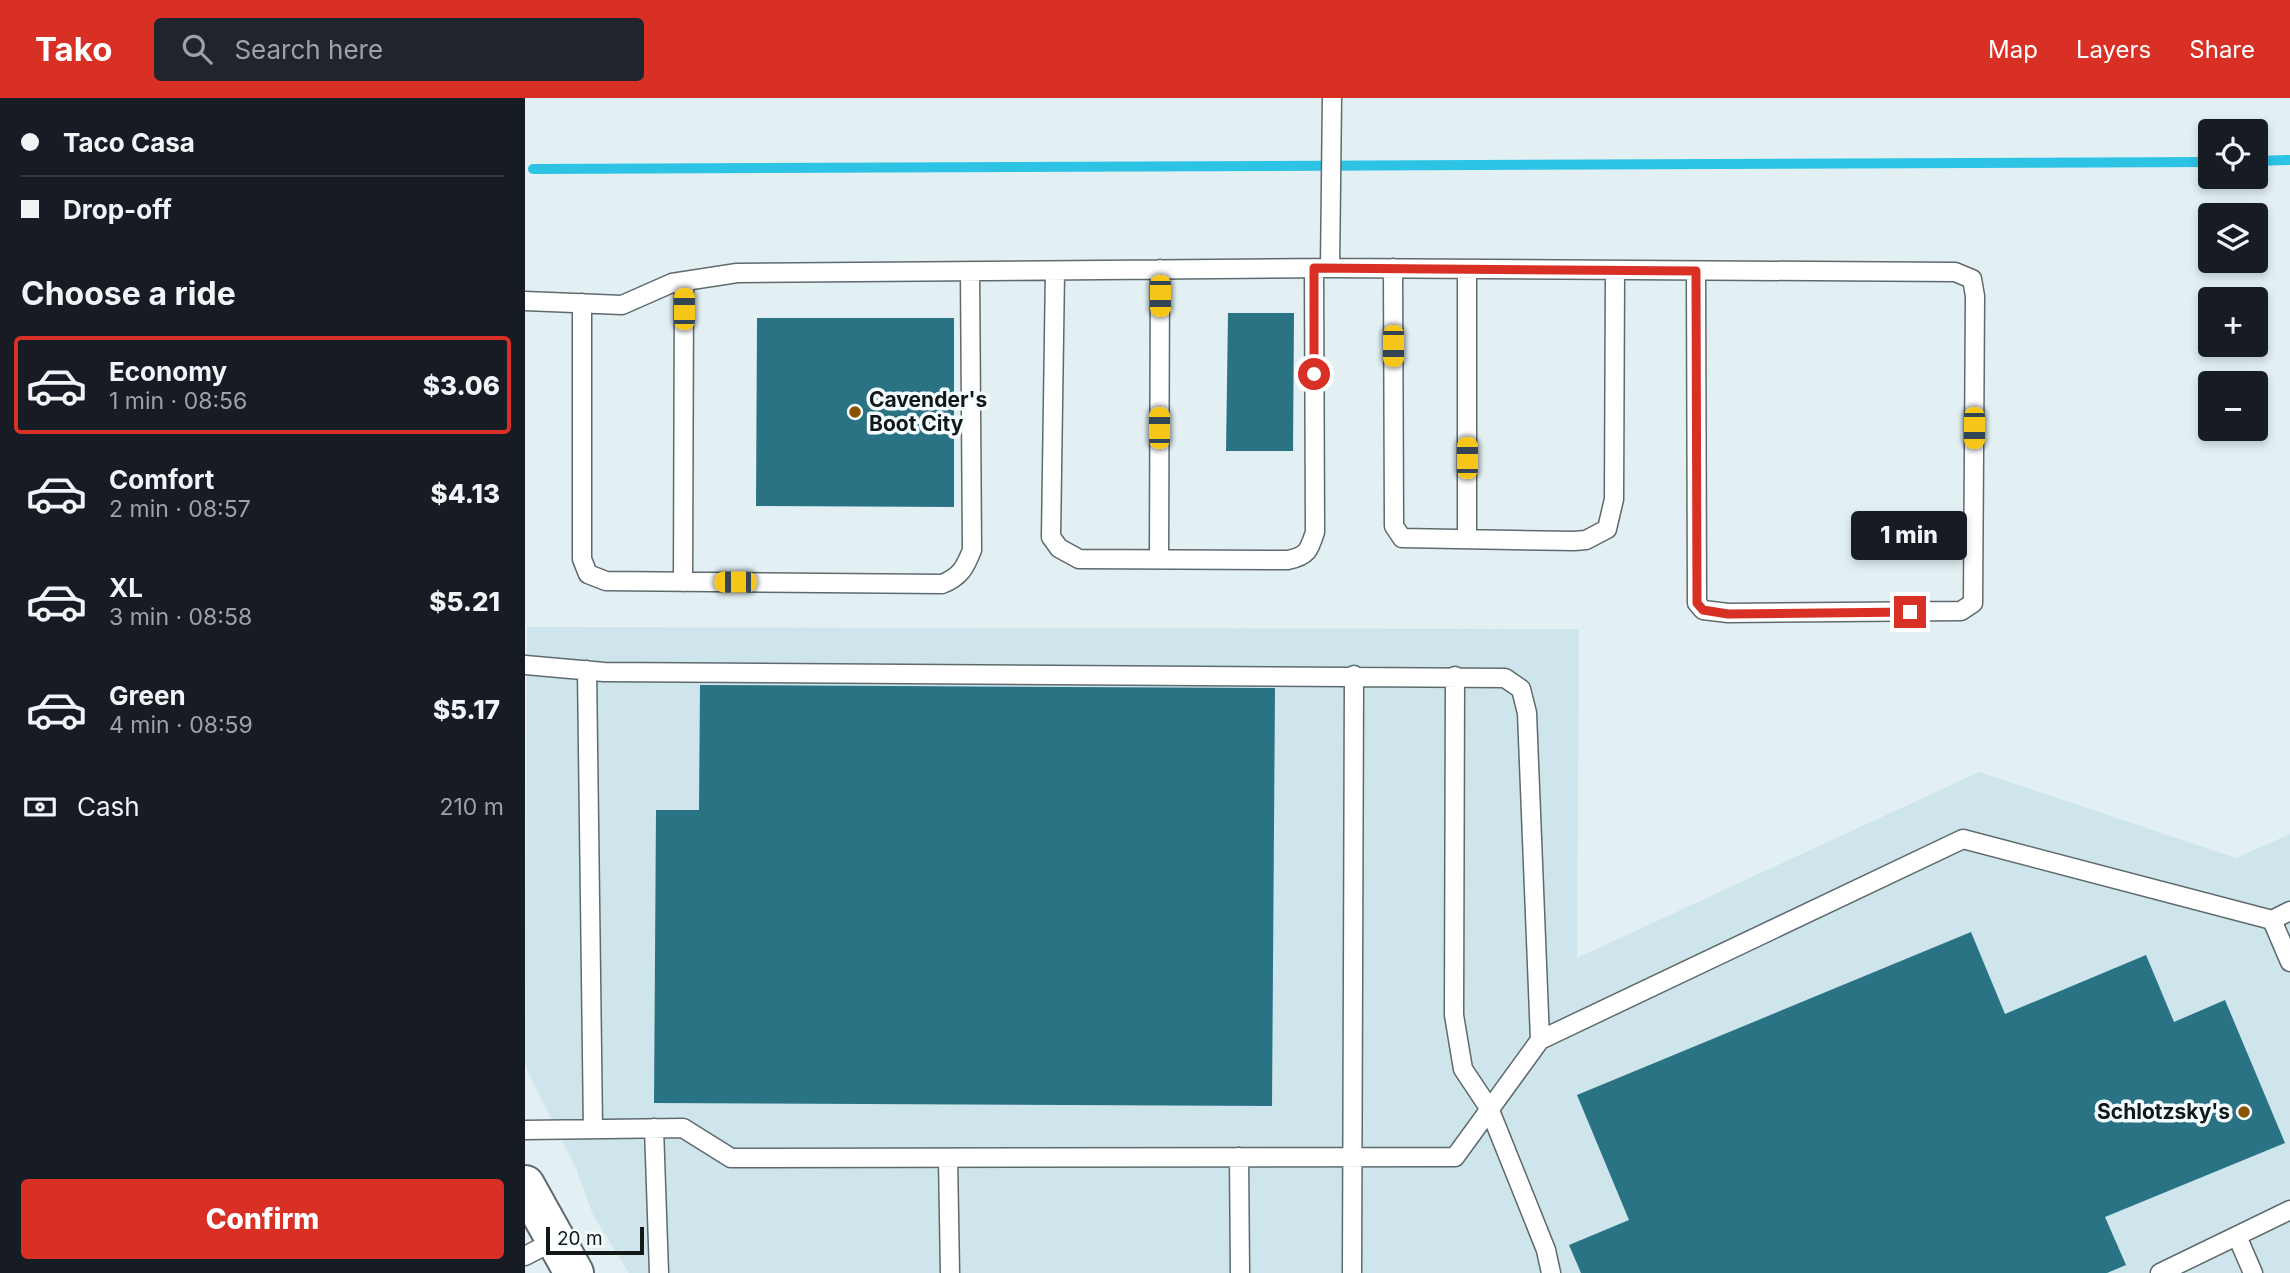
<!DOCTYPE html>
<html lang="en">
<head>
<meta charset="utf-8">
<style>
	body { margin:0; font-family:Inter,sans-serif; background:#20242c; color:#f1f3f6; height:100vh; display:flex; flex-direction:column; font-size:26px; white-space:nowrap }
	* { box-sizing:border-box; margin:0 }
	p { font-size:23px; color:#9ea1a6 }
	.icon { flex:none; width:38px; height:38px; fill:none; stroke:currentColor; stroke-width:2; stroke-linecap:round; stroke-linejoin:round }
	.map { position:relative; flex:1; overflow:hidden }
	.side { display:flex; flex-direction:column; background:#171b24; width:525px }
	.side>* { flex:none }
	.banner { display:grid; align-content:center; height:154px; padding:0 21px; background:#171b24 }
	.tools { position:absolute; left:1673px; top:21px; display:grid; gap:14px }
	.tools a { display:grid; place-items:center; width:70px; height:70px; border-radius:7px; background:#171b24; box-shadow:0 4px 10px #0003; font-size:35px }
	.scale { position:absolute; left:21px; bottom:18px; width:98px; box-sizing:border-box; padding-left:7px; border:4px solid #121718; border-top:0; font-size:19px; line-height:24px; white-space:nowrap; color:#121718; -webkit-text-stroke:5px #f4fcff; paint-order:stroke }
	.end { position:absolute; width:32px; height:32px; margin:-16px; border:9px solid #d93025; background:#fff; box-shadow:0 0 0 4px #fff }
	.from { border-radius:50% }
	.bubble { position:absolute; height:49px; border-radius:7px; background:#171b24; box-shadow:0 4px 10px #0003; font-size:23px; font-weight:800; line-height:49px; text-align:center }
	.car { position:absolute; width:21px; height:42px; margin:-21px -10px; border-radius:9px; box-shadow:0 0 5px 2px #0007; background:linear-gradient(#f5c518 24%,#345 0 40%,#f5c518 0 76%,#345 0 86%,#f5c518 0) }
	.banner b { display:flex; align-items:center; gap:24px; height:66px; font-size:26px }
	.banner b+b { border-top:2px solid #363941 }
	.banner i { width:18px; height:18px; background:#f1f3f6 }
	ul { padding:0; list-style:none }
	li { display:flex; align-items:center; gap:21px; height:98px; margin:0 14px 10px; padding:0 7px; border:4px solid transparent; border-radius:7px }
	li div { flex:1 }
	li b { display:block; font-size:26px }
	li em { font-style:normal; font-weight:800 }
	li.on { border-color:#d93025 }
	li>.icon { width:63px; height:63px; stroke-width:1.5 }
	h2 { padding:0 21px; font-size:32px; line-height:84px }
	.pay { display:flex; align-items:center; gap:18px; height:77px; padding:0 21px; font-size:26px }
	.pay p { margin-inline-start:auto }
	.button { display:flex; gap:14px; margin-top:auto; padding:14px 21px }
	.button a { flex:1; height:80px; border-radius:7px; background:#d93025; color:#fff; font-size:28px; font-weight:800; line-height:80px; text-align:center }
	header { display:flex; align-items:center; gap:42px; box-sizing:border-box; height:98px; padding:0 35px; background:#d93025; color:#fff }
	header strong { font-size:33px }
	nav { display:flex; gap:38px; margin-inline-start:auto; font-size:24px }
	.search { width:490px; height:63px; background:#20242c; display:flex; align-items:center; gap:18px; box-sizing:border-box; padding:0 24px; border-radius:7px; color:#9ea1a6; font-size:26px }
	main { display:flex; flex:1; min-height:0 }
	.map>svg:first-child { display:block }
</style>
</head>
<body>
<header>
<strong>Tako</strong>
<div class="search"><svg class="icon" aria-label="search" viewBox="0 0 24 24"><circle cx="10" cy="10" r="6"/><path d="M15 15l6 6"/></svg>Search here</div>
<nav><a>Map</a><a>Layers</a><a>Share</a></nav>
</header>
<main>
<section class="side">
<div class="banner">
<b><i class="from"></i>Taco Casa</b>
<b><i></i>Drop-off</b>
</div>
<h2>Choose a ride</h2>
<ul>
<li class="on"><svg class="icon" aria-label="car" viewBox="0 0 24 24"><path d="M5 17H2v-5l4-1 3-4h7l3 4 3 1v5h-3M9 17h6M6 11h13"/><circle cx="7" cy="17" r="2"/><circle cx="17" cy="17" r="2"/></svg><div><b>Economy</b><p>1 min · 08:56</p></div><em>$3.06</em></li>
<li><svg class="icon" aria-label="car" viewBox="0 0 24 24"><path d="M5 17H2v-5l4-1 3-4h7l3 4 3 1v5h-3M9 17h6M6 11h13"/><circle cx="7" cy="17" r="2"/><circle cx="17" cy="17" r="2"/></svg><div><b>Comfort</b><p>2 min · 08:57</p></div><em>$4.13</em></li>
<li><svg class="icon" aria-label="car" viewBox="0 0 24 24"><path d="M5 17H2v-5l4-1 3-4h7l3 4 3 1v5h-3M9 17h6M6 11h13"/><circle cx="7" cy="17" r="2"/><circle cx="17" cy="17" r="2"/></svg><div><b>XL</b><p>3 min · 08:58</p></div><em>$5.21</em></li>
<li><svg class="icon" aria-label="car" viewBox="0 0 24 24"><path d="M5 17H2v-5l4-1 3-4h7l3 4 3 1v5h-3M9 17h6M6 11h13"/><circle cx="7" cy="17" r="2"/><circle cx="17" cy="17" r="2"/></svg><div><b>Green</b><p>4 min · 08:59</p></div><em>$5.17</em></li>
</ul>
<div class="pay"><svg class="icon" aria-label="cash" viewBox="0 0 24 24"><path d="M3 7h18v10H3z"/><circle cx="12" cy="12" r="2"/></svg>Cash<p>210 m</p></div>
<div class="button"><a>Confirm</a></div>
</section>
<div class="map">
<svg width="1765" height="1175" viewBox="0 0 1765 1175">
	<rect width="100%" height="100%" fill="#e2f0f4"/>
	<!-- built -->
	<path fill="#cee5ec" d="M2 529 1054 531 1052 860 1454 674 1711 760 1765 736V1175H104L68 1117 51 1070 2 972 0 962Z"/>
	<g fill="none" stroke-linecap="round" stroke-linejoin="round">
		<!-- stream -->
		<path stroke="#2cc3e5" stroke-width="10" d="M1731 63 1765 62
			M8 71 1685 64"/>
	</g>
	<!-- building -->
	<path fill="#2a7385" d="M703 215H769L768 353H701Z
		M232 220H429V409L231 408Z
		M175 587 750 590 747 1008 129 1005 131 712H174Z
		M1446 834 1480 916 1621 857 1649 924 1700 902 1760 1045 1580 1119 1601 1167 1582 1175H1056L1044 1147 1104 1122 1052 997Z"/>
	<g fill="none" stroke-linecap="round" stroke-linejoin="round">
		<!-- service casing -->
		<g stroke="#5e6a6e" stroke-width="21">
			<path id="service" d="M805 170 807 0
				M868 170 869 428 877 440 1049 443 1061 442 1082 431 1089 401 1090 173
				M942 171V441
				M530 173 526 439 534 450 554 461 763 462C782 458 784 453 790 434L789 170
				M0 203 97 207 147 185 212 175 805 170 1430 174 1447 181 1450 198 1448 505 1436 513 1203 515 1178 512 1172 505 1171 173
				M57 205V461L63 476 81 483 417 486C435 479 440 470 447 452L445 173
				M634 461 635 171
				M158 484 159 184
				M0 567 79 574 980 580 996 591 1002 615 1015 942
				M62 572 68 1031
				M930 578 929 917 938 971 964 1010 1021 1152 1026 1175
				M1747 822 1765 864
				M129 1030 134 1175
				M0 1032 158 1030 206 1060 930 1059 1015 942 1438 741 1747 822 1765 813
				M714 1059 715 1175
				M423 1060 425 1175
				M1712 1138 1728 1175
				M0 1158 31 1142
				M827 1175 829 577
				M1635 1175 1765 1112"/>
		</g>
		<!-- tertiary casing -->
		<g stroke="#5e6a6e" stroke-width="42">
			<path id="tertiary" d="M0 1087 49 1175"/>
		</g>
		<!-- service -->
		<use href="#service" stroke="#fff" stroke-width="18"/>
		<!-- tertiary -->
		<use href="#tertiary" stroke="#fff" stroke-width="38"/>
	</g>
	<g fill="none" stroke-linecap="round" stroke-linejoin="round">
		<!-- route -->
		<path stroke="#d93025" stroke-width="9" d="M789 276V170L1171 173 1172 505 1178 512 1203 516 1385 514"/>
	</g>
	<!-- markers -->
	<g fill="#895301" stroke="#f4fcff" stroke-width="2.5">
		<circle cx="330" cy="314" r="7"/>
		<circle cx="1719" cy="1014" r="7"/>
	</g>
	<g text-anchor="middle" stroke-width="7" stroke-linejoin="round" paint-order="stroke">
		<!-- poi labels -->
		<g font-size="21" font-weight="bold" fill="#121718" stroke="#f4fcff" text-anchor="start">
			<text x="344" y="309">Cavender's<tspan x="344" dy="24">Boot City</tspan></text>
			<text x="1705" y="1021" text-anchor="end">Schlotzsky's</text>
		</g>
	</g>
</svg>
<div class="tools">
<a><svg class="icon" aria-label="locate" viewBox="0 0 24 24"><circle cx="12" cy="12" r="6"/><path d="M12 2v4M12 18v4M2 12h4M18 12h4"/></svg></a>
<a><svg class="icon" aria-label="layers" viewBox="0 0 24 24"><path d="M12 4l9 5-9 5-9-5zM3 14l9 5 9-5"/></svg></a>
<a>+</a>
<a>−</a>
</div>
<div class="scale">20 m</div>
<i class="end from" style="left:789px;top:276px"></i>
<i class="end" style="left:1385px;top:514px"></i>
<div class="bubble" style="left:1326px;top:413px;width:116px">1 min</div>
<i class="car" style="left:635px;top:198px;rotate:180deg"></i>
<i class="car" style="left:159px;top:211px;rotate:0deg"></i>
<i class="car" style="left:868px;top:248px;rotate:180deg"></i>
<i class="car" style="left:634px;top:330px;rotate:0deg"></i>
<i class="car" style="left:1449px;top:330px;rotate:180deg"></i>
<i class="car" style="left:942px;top:360px;rotate:0deg"></i>
<i class="car" style="left:210px;top:484px;rotate:270deg"></i>
</div>
</main>
</body>
</html>
